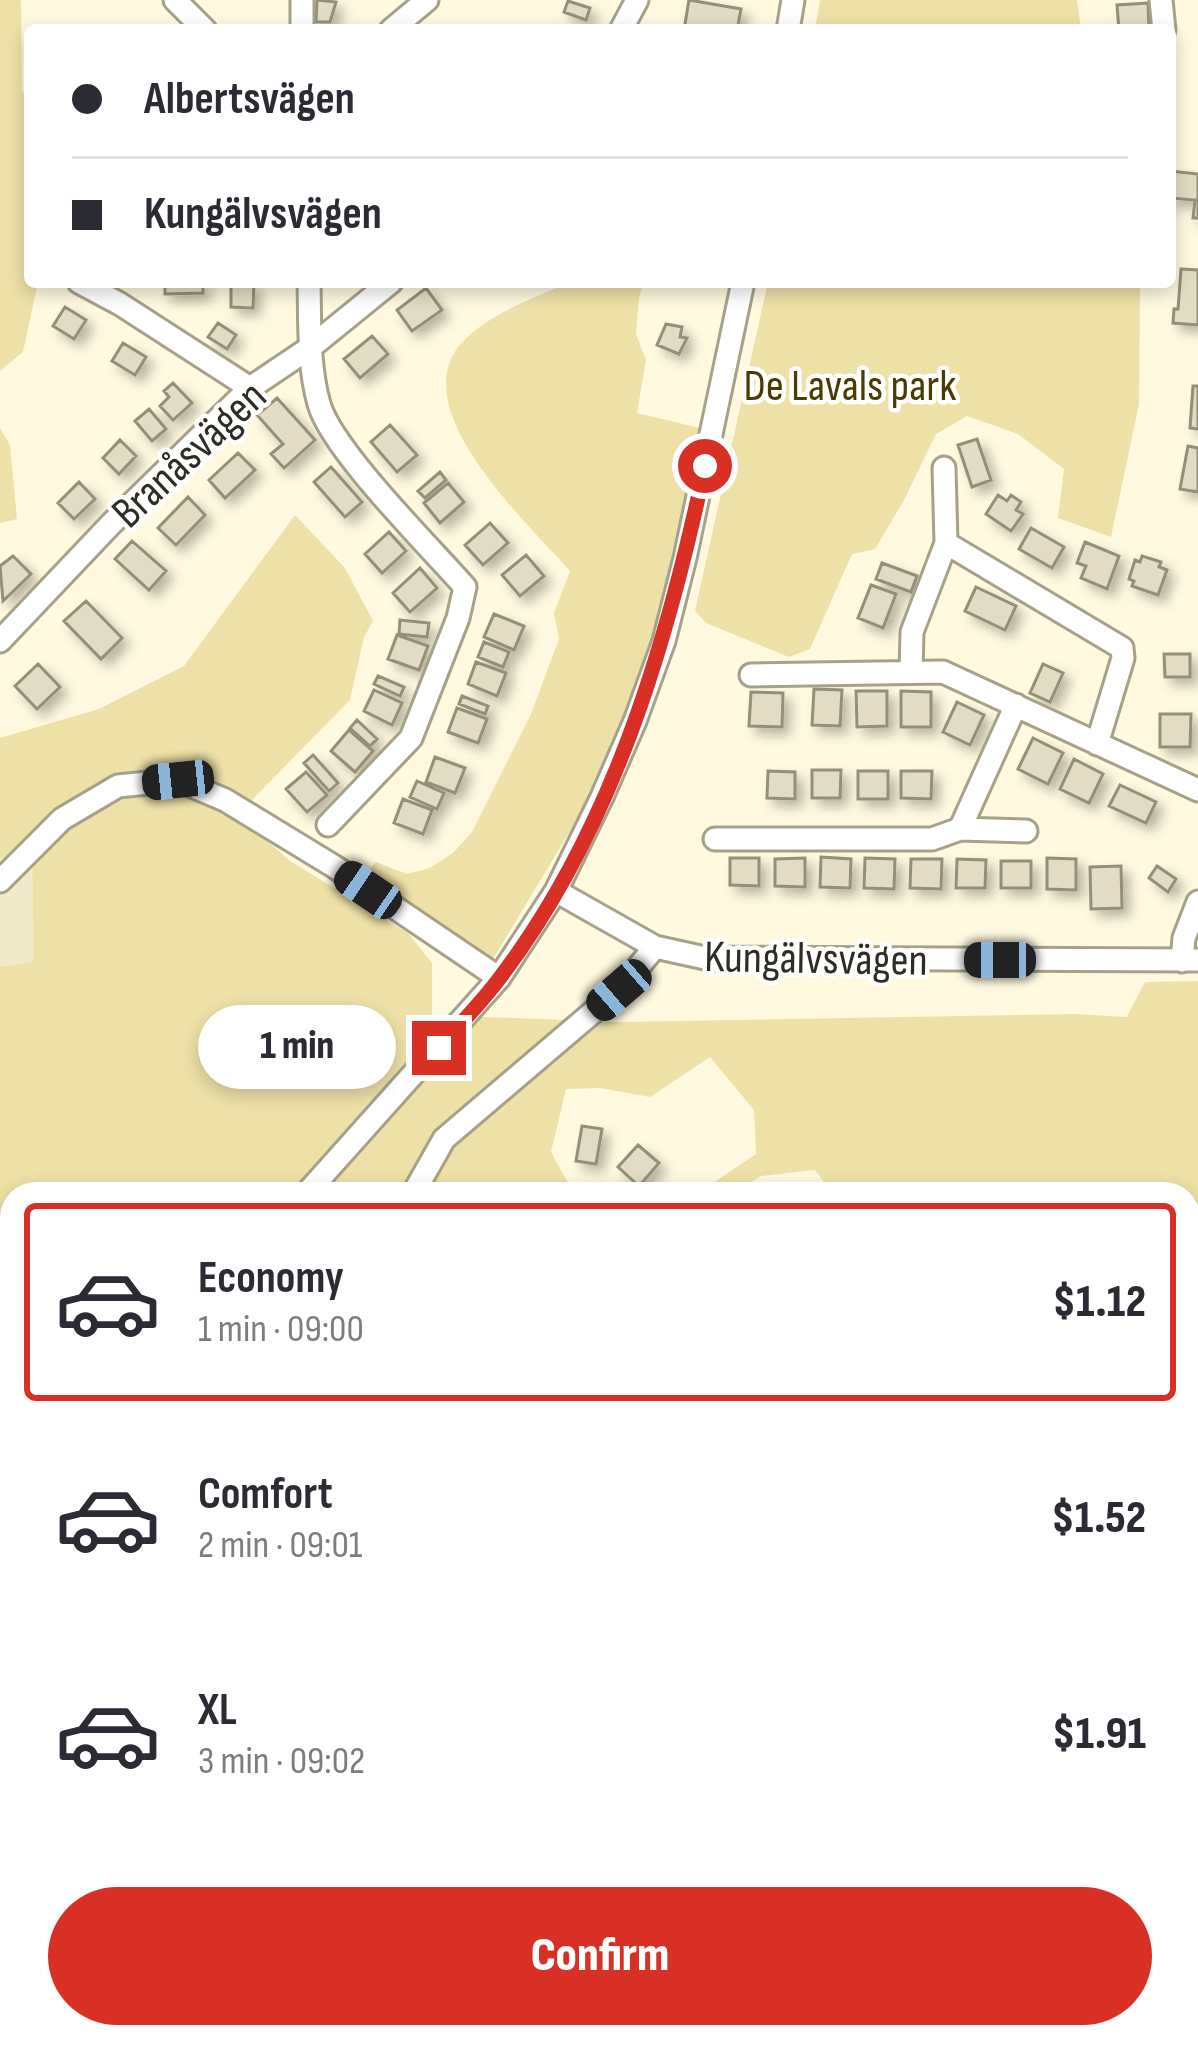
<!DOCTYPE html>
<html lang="en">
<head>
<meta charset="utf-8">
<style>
	body { margin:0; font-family:"Sofia Sans Condensed",sans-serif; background:#f2f2f3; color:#2b2b33; height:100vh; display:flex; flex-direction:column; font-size:45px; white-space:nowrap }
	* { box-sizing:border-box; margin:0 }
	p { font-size:39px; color:#7c7c81 }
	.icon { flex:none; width:66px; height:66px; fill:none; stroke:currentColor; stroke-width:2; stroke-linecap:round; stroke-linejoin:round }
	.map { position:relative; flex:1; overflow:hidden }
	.drawer { position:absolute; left:0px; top:1182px; width:1200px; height:867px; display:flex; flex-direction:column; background:#fff; border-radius:36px 36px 0 0; box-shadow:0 6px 18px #0003 }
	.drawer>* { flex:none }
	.guide { position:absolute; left:24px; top:24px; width:1152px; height:264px; border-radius:12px; box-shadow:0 6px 18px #0003; display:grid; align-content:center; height:264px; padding:0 48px; background:#fff }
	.end { position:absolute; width:54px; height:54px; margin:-27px; border:15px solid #d93025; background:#fff; box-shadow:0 0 0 6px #fff }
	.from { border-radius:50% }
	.bubble { position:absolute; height:84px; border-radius:42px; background:#fff; box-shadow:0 6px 18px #0003; font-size:39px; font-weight:800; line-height:84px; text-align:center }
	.car { position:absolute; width:36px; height:72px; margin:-36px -18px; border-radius:15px; box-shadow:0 0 9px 3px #0007; background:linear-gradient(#222 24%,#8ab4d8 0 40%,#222 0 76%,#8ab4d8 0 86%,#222 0) }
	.guide b { display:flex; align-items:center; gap:42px; height:114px; font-size:45px }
	.guide b+b { border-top:3px solid #e1e1e2 }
	.guide i { width:30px; height:30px; background:#2b2b33 }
	ul { padding:21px 0 0; list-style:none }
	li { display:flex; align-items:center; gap:36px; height:198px; margin:0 24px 18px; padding:0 24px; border:6px solid transparent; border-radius:12px }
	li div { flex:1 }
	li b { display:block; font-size:45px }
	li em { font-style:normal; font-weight:800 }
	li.on { border-color:#d93025 }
	li>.icon { width:108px; height:108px; stroke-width:1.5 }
	.primary-button { display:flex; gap:24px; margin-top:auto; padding:24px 48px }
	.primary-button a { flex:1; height:138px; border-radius:72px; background:#d93025; color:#fff; font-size:48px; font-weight:800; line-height:138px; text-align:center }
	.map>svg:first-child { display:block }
</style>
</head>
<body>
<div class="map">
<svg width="1198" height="2048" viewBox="0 0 1198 2048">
	<defs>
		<filter id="shadow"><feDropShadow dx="7" dy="7" stdDeviation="6" flood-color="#0004"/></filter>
	</defs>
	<rect width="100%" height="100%" fill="#fef9df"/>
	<!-- built -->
	<path fill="#f0e9ca" d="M0 857 32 866 34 961 0 967Z"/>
	<!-- green -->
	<path fill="#ede1a7" d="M0 0H21L22 90 30 108V282H38L23 352 0 371Z
		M820 0H1077L1081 30H815Z
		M571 282H644L639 298 636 334 646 360 637 413 700 428 650 656 584 808 493 959 478 955 363 877 376 862 407 874 430 868 453 853 472 832 531 714 559 639 554 613 570 571C530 525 406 413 459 346 486 314 534 298 571 282Z
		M768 282H1140L1139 404 1111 537 1058 518 1064 469 1018 434 967 416 936 434 903 502 875 549 852 554 810 649 789 657 706 623 695 611Z
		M0 428 10 445 17 519 0 523Z
		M295 515 345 568 373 621 364 637 350 700 237 815 290 861 408 933 432 963V1015L618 1022 1075 1014 1127 1017 1145 982 1198 981V1784L1188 1812V1194H833L815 1170 761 1176 732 1194H689L704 1189 756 1154 754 1110 710 1057 650 1097 600 1088 566 1089 551 1152 574 1194H12V1954L0 1946V967L34 961 32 866 0 857V738L99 709 184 666Z
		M1198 1958V2048H1071L1081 2037H1188V1966Z
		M83 2037H923L911 2048H92Z"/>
	<!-- water -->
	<path fill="#7ad4f3" d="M1198 1784V1958L1188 1966V1812Z
		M923 2037H1081L1071 2048H911Z"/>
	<!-- building -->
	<path fill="#e1dcc3" stroke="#948f78" stroke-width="3" filter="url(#shadow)" d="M317 0 336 2 330 22H316Z
		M689 0 741 9 737 30H684Z
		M568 1 590 8 586 20 564 12Z
		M1148 3 1149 30H1119L1117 5Z
		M1170 171 1198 174V218H1193L1195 200 1171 198 1170 206Z
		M1181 269 1198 270V325L1173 323 1174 309H1178Z
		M165 282H203V293L165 294Z
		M231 284H254L253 308 231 307Z
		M426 288 442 310 412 331 397 310Z
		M65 307 86 320 74 339 53 326Z
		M218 323 236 335 227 349 208 337Z
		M666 324 682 327 680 337 687 338 679 354 657 345Z
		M372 336 388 354 360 378 344 359Z
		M123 343 146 357 135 375 112 361Z
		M173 383 192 403 173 420 160 406 169 397 164 391Z
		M1193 386H1198V429L1190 428Z
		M277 398 315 440 284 468 271 454 283 444 257 415Z
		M149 409 166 429 152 441 135 421Z
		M390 425 417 455 397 472 371 442Z
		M977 439 991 480 972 487 958 445Z
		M120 440 136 456 119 474 103 458Z
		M1188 446 1198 448V492L1180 489Z
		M238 453 255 470 225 498 209 480Z
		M331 467 362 502 345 517 314 482Z
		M440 472 446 480 425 498 418 491Z
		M79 482 95 499 74 519 58 503Z
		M448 483 464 502 440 523 424 503Z
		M998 495 1007 501 1011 495 1021 502 1016 510 1023 514 1011 531 986 514Z
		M188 497 205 515 176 545 158 528Z
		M490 523 508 543 483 565 465 545Z
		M1031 528 1064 547 1052 568 1019 549Z
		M389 532 406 551 382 573 365 554Z
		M132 541 166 571 149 590 115 559Z
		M1085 542 1119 556 1107 589 1081 578 1086 566 1077 563Z
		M526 555 544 576 520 596 502 575Z
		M13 556 31 574 3 601 0 566Z
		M1142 556 1161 562 1159 567 1167 570 1158 595 1132 586 1134 581 1129 579 1135 560 1140 562Z
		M882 563 917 576 911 592 876 579Z
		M420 568 437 588 410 612 393 593Z
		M871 585 896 594 883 628 858 618Z
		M976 587 1016 606 1005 630 965 611Z
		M86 601 122 638 101 659 64 621Z
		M494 614 524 626 514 650 484 637Z
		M400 620 429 623 427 637 399 634Z
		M397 635 428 646 419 670 388 659Z
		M484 642 509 652 503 667 478 657Z
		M1164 654H1190V677H1165Z
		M476 662 506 673 497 696 468 684Z
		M38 664 60 687 37 709 15 686Z
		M1043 664 1063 673 1050 702 1030 693Z
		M378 676 404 687 400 696 374 684Z
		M814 689 842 690 840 726 812 725Z
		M374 690 402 703 392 725 364 711Z
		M856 691H887V726L857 727Z
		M901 691 931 692V727H901Z
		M751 692 783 693 782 727 749 726Z
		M462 696 488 706 485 714 459 704Z
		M957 702 984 715 970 745 943 732Z
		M457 708 487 719 478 743 448 732Z
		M1160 714H1191L1190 747H1160Z
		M357 720 377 739 370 746 350 728Z
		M349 730 373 751 355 772 331 751Z
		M1033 738 1063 753 1048 784 1018 769Z
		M313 755 338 783 329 791 304 763Z
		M435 757 465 768 455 793 426 782Z
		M1074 759 1103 774 1089 803 1060 789Z
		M812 770H841L840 798H812Z
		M768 771 795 772V799L767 798Z
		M858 771H888V799H858Z
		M901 771H932L931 799 901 798Z
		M306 772 327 795 307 812 286 789Z
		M417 781 444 793 437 809 410 797Z
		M1120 785 1156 802 1146 823 1109 806Z
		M403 799 432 810 423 834 394 823Z
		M821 857 851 859 850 888 820 887Z
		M730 858H759V886L730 885Z
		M805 858V887L775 886V859Z
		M865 858 895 859 894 889 864 888Z
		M1047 858 1076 859V890L1047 889Z
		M911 859H942L941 889 910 888Z
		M957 859 986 860 985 888H956Z
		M1001 861H1031V888H1001Z
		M1121 866 1122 908 1091 909 1090 867Z
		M1157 866 1176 879 1168 892 1149 878Z
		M582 1126 602 1129 596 1164 576 1161Z
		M638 1145 659 1163 639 1186 618 1167Z"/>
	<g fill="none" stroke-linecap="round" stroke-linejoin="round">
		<!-- minor casing -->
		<g stroke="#a6a28a" stroke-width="27">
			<path id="minor" d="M175 0 205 30
				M302 0V30
				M1161 0 1164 30
				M391 30 427 0
				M621 30 637 0
				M788 30 793 0
				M79 282 120 304 250 388
				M309 282C310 322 308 365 319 404 332 450 430 547 465 587L458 618 411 738 328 825
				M946 543 1122 648 1123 658 1097 744
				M0 641 112 523 250 388 311 347 391 282
				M911 671 912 632 946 543 944 468
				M751 675 943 672 1198 790
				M960 829 1016 705
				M715 839H932L960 829 1026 831
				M0 881 62 819 118 786 178 780 225 800 335 867 499 978
				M556 891 655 947 705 958 1198 960
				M1182 961 1184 938 1198 902
				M306 1194 499 978 556 891 602 797 635 721 664 641 685 558 743 282
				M413 1194 444 1139 619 990 655 947
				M0 1384 12 1380"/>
		</g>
		<!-- minor -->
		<use href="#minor" stroke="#fff" stroke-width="21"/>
	</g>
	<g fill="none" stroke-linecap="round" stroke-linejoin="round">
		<!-- route -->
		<path stroke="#d93025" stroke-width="15" d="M439 1048C459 1025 481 1003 499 979 612 831 667 645 705 466"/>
	</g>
	<g text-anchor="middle" stroke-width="9" stroke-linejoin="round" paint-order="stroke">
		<!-- park labels -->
		<g font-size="45" fill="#483c00" stroke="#fff">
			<text x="850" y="400">De Lavals park</text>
		</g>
		<!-- street labels -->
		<g font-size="45" fill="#2e2c23" stroke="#fff">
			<text transform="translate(188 453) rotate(-43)" y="16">Branåsvägen</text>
			<text transform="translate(816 957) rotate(1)" y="16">Kungälvsvägen</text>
		</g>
	</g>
</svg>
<i class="end from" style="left:705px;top:466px"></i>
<i class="end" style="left:439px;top:1048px"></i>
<div class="bubble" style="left:198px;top:1005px;width:198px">1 min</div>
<i class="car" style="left:178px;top:780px;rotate:264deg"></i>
<i class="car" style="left:368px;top:890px;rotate:304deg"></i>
<i class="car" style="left:1000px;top:960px;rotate:270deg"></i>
<i class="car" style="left:619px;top:990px;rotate:229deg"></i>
<div class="guide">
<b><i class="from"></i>Albertsvägen</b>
<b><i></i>Kungälvsvägen</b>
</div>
<section class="drawer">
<ul>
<li class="on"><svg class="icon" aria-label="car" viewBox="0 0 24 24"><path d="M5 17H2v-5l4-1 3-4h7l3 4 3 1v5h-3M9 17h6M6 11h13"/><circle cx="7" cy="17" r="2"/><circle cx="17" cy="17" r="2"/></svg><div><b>Economy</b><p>1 min · 09:00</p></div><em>$1.12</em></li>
<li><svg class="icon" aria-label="car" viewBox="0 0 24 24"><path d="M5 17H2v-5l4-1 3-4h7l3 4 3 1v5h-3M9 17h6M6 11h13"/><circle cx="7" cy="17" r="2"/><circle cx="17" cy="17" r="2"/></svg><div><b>Comfort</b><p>2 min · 09:01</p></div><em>$1.52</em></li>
<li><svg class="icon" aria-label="car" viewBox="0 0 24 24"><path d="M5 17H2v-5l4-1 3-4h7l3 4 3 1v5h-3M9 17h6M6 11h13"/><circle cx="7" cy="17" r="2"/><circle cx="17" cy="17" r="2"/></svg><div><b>XL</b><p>3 min · 09:02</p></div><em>$1.91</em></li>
</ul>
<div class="primary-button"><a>Confirm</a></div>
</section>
</div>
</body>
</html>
